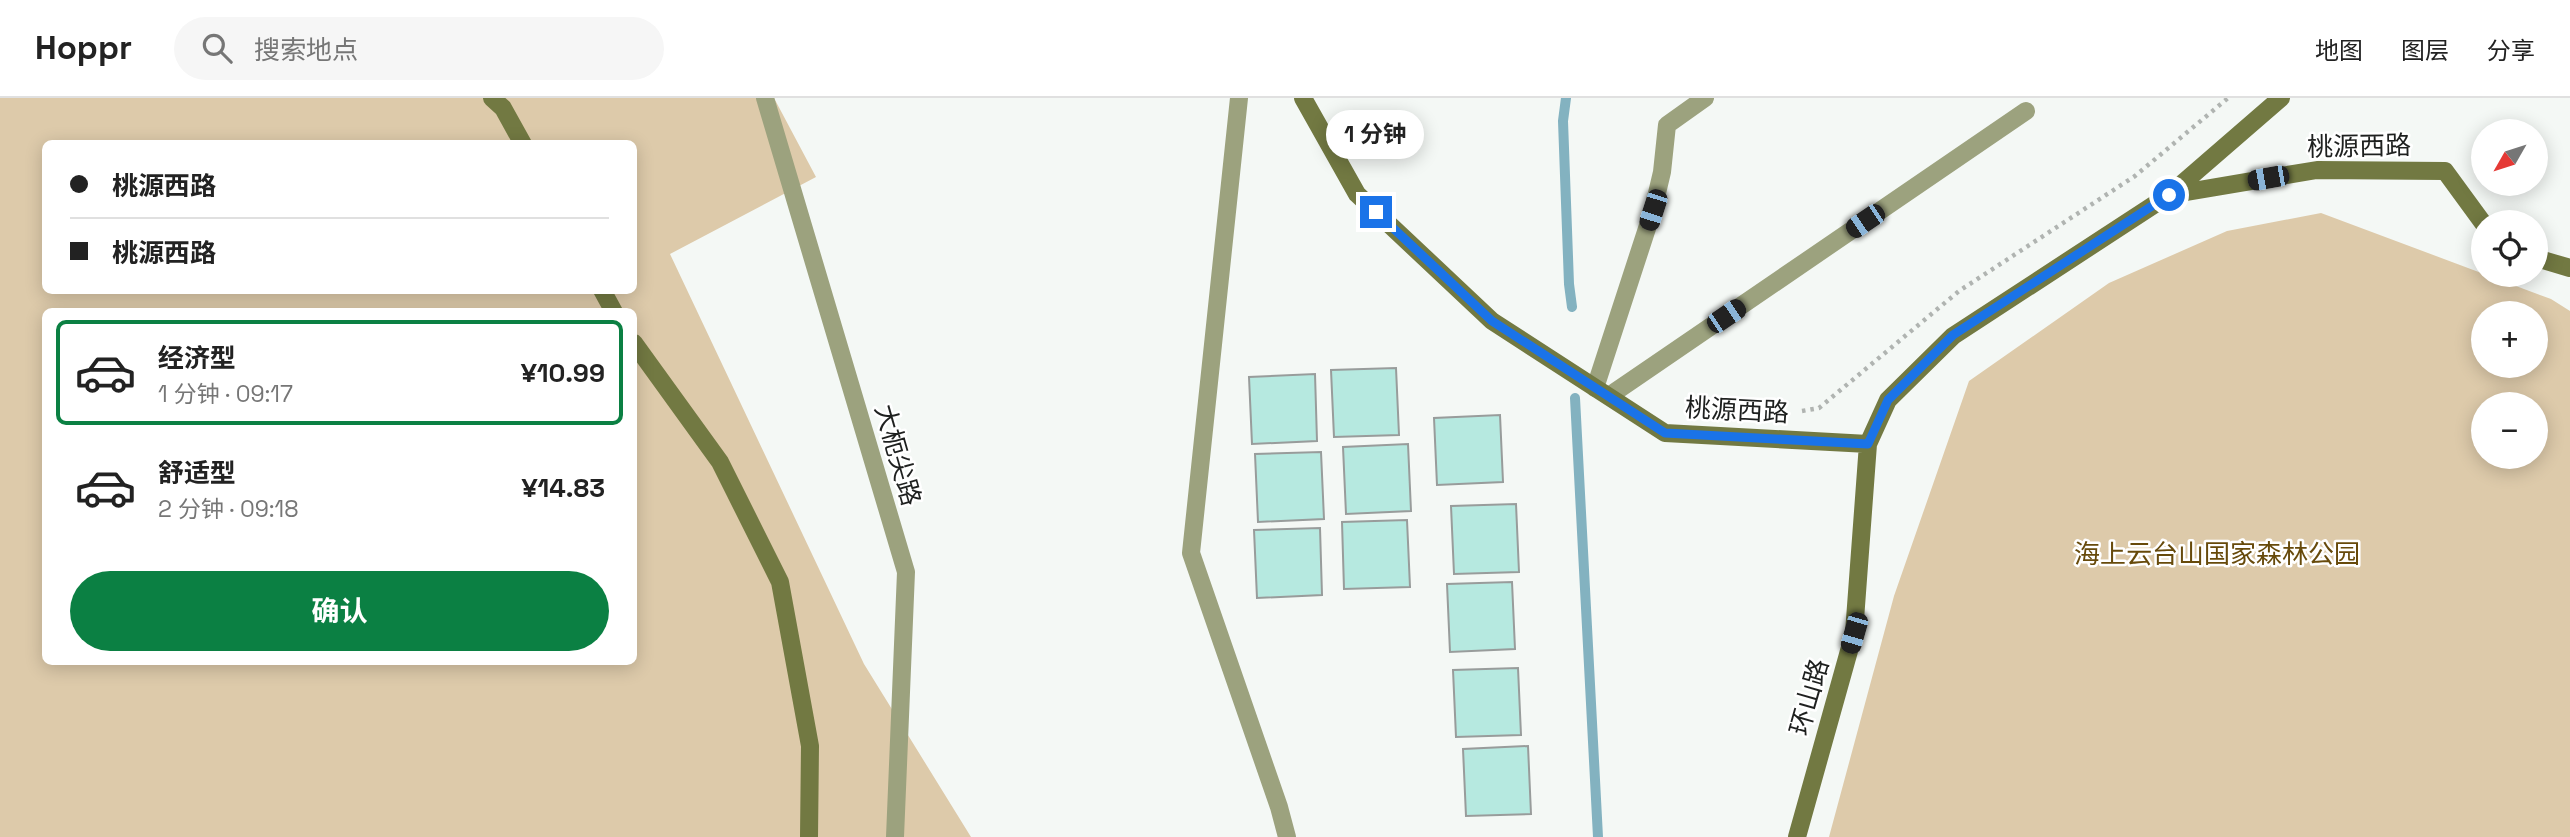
<!DOCTYPE html>
<html lang="zh">
<head>
<meta charset="utf-8">
<style>
	body { margin:0; font-family:"Space Grotesk","Noto Sans SC",sans-serif; background:#f6f6f6; color:#222; height:100vh; display:flex; flex-direction:column; font-size:26px; white-space:nowrap }
	* { box-sizing:border-box; margin:0 }
	p { font-size:23px; color:#767676 }
	.icon { flex:none; width:38px; height:38px; fill:none; stroke:currentColor; stroke-width:2; stroke-linecap:round; stroke-linejoin:round }
	.map { position:relative; flex:1; overflow:hidden }
	.details { position:absolute; left:42px; top:210px; width:595px; height:357px; display:flex; flex-direction:column; background:#fff; border-radius:10px; box-shadow:0 4px 18px #0003 }
	.details>* { flex:none }
	.banner { position:absolute; left:42px; top:42px; width:595px; height:154px; border-radius:10px; box-shadow:0 4px 18px #0003; display:grid; align-content:center; height:154px; padding:0 28px; background:#fff }
	.needle { width:46px; rotate:231deg }
	.tools { position:absolute; left:2471px; top:21px; display:grid; gap:14px }
	.tools a { display:grid; place-items:center; width:77px; height:77px; border-radius:50%; background:#fff; box-shadow:0 4px 18px #0003; font-size:35px }
	.end { position:absolute; width:32px; height:32px; margin:-16px; border:9px solid #1a73e8; background:#fff; box-shadow:0 0 0 4px #fff }
	.from { border-radius:50% }
	.bubble { position:absolute; height:49px; border-radius:24px; background:#fff; box-shadow:0 4px 18px #0003; font-size:23px; font-weight:700; line-height:49px; text-align:center }
	.car { position:absolute; width:21px; height:42px; margin:-21px -10px; border-radius:9px; box-shadow:0 0 5px 2px #0007; background:linear-gradient(#222 24%,#8ab4d8 0 40%,#222 0 76%,#8ab4d8 0 86%,#222 0) }
	.banner b { display:flex; align-items:center; gap:24px; height:66px; font-size:26px }
	.banner b+b { border-top:2px solid #e0e0e0 }
	.banner i { width:18px; height:18px; background:#222 }
	ul { padding:12px 0 0; list-style:none }
	li { display:flex; align-items:center; gap:21px; height:105px; margin:0 14px 10px; padding:0 14px; border:4px solid transparent; border-radius:10px }
	li div { flex:1 }
	li b { display:block; font-size:26px }
	li em { font-style:normal; font-weight:700 }
	li.current { border-color:#0b8043 }
	li>.icon { width:63px; height:63px; stroke-width:1.5 }
	.button { display:flex; gap:14px; margin-top:auto; padding:14px 28px }
	.button a { flex:1; height:80px; border-radius:42px; background:#0b8043; color:#fff; font-size:28px; font-weight:700; line-height:80px; text-align:center }
	header { display:flex; align-items:center; gap:42px; box-sizing:border-box; height:98px; padding:0 35px; background:#fff; border-bottom:2px solid #e0e0e0 }
	header strong { font-size:33px }
	nav { display:flex; gap:38px; margin-inline-start:auto; font-size:24px }
	.search { width:490px; height:63px; background:#f6f6f6; display:flex; align-items:center; gap:18px; box-sizing:border-box; padding:0 24px; border-radius:38px; color:#767676; font-size:26px }
	.map>svg:first-child { display:block }
</style>
</head>
<body>
<header>
<strong>Hoppr</strong>
<div class="search"><svg class="icon" aria-label="search" viewBox="0 0 24 24"><circle cx="10" cy="10" r="6"/><path d="M15 15l6 6"/></svg>搜索地点</div>
<nav><a>地图</a><a>图层</a><a>分享</a></nav>
</header>
<div class="map">
<svg width="2570" height="739" viewBox="0 0 2570 739">
	<rect width="100%" height="100%" fill="#f4f8f5"/>
	<!-- green -->
	<path fill="#ddcaaa" fill-rule="evenodd" d="M0 0H774L816 79 670 156 864 566 971 739H0ZM46 46H634V192H46ZM46 214H634V564H46Z
		M2321 115 2551 201 2570 213V739H1829L1894 498 1969 283 2109 185 2227 133ZM2483 215H2536V268H2483ZM2483 306H2536V359H2483Z"/>
	<g fill="none" stroke-linecap="round" stroke-linejoin="round">
		<!-- stream -->
		<path stroke="#83b2c0" stroke-width="10" d="M1566 0 1563 23 1569 186 1572 209
			M1575 300 1598 739"/>
	</g>
	<!-- building -->
	<path fill="#b6e9e0" stroke="#989c9b" stroke-width="2" d="M1396 270 1399 337 1334 339 1331 272Z
		M1315 276 1317 343 1252 346 1249 279Z
		M1500 317 1503 384 1437 387 1434 320Z
		M1408 346 1411 413 1346 416 1343 349Z
		M1321 354 1324 421 1258 424 1255 356Z
		M1516 406 1519 474 1454 476 1451 408Z
		M1407 422 1410 489 1344 491 1342 424Z
		M1320 430 1322 497 1257 500 1254 432Z
		M1512 484 1515 551 1450 554 1447 486Z
		M1518 570 1521 637 1456 639 1453 572Z
		M1528 648 1531 716 1466 718 1463 651Z"/>
	<g fill="none" stroke-linecap="round" stroke-linejoin="round">
		<!-- path -->
		<path stroke="#b0b4b1" stroke-width="4.5" stroke-dasharray="3.5 5" stroke-linecap="butt" d="M1802 313 1819 310 1959 193 2135 78 2228 0"/>
		<!-- street -->
		<path stroke="#9ca27e" stroke-width="18" d="M765 0 906 474 895 739
			M1239 0 1191 455 1279 709 1287 739
			M1595 290 1653 112 1662 74 1667 27 1705 0
			M1609 298 2026 13"/>
		<!-- secondary -->
		<path stroke="#727942" stroke-width="18" d="M492 0 503 10 523 46
			M1303 0 1357 96 1492 223 1665 335 1868 346
			M2169 97 2317 72 2445 73 2483 125
			M2536 160 2570 170
			M602 192 614 214
			M634 245 720 364 780 484 810 648 809 739
			M1797 739 1854 535 1868 346 1888 302 1953 238 2169 97 2281 0"/>
	</g>
	<g fill="none" stroke-linecap="round" stroke-linejoin="round">
		<!-- route -->
		<path stroke="#1a73e8" stroke-width="9" d="M1376 114 1492 223 1665 335 1868 346 1888 302 1953 237 2169 97"/>
	</g>
	<g text-anchor="middle" stroke-width="5" stroke-linejoin="round" paint-order="stroke">
		<!-- street labels -->
		<g font-size="26" fill="#1e201f" stroke="#fff">
			<text transform="translate(2359 48) rotate(-1)" y="9">桃源西路</text>
			<text transform="translate(1737 312) rotate(3)" y="9">桃源西路</text>
			<text transform="translate(898 357) rotate(74)" y="9">大枙尖路</text>
			<text transform="translate(1809 599) rotate(-74)" y="9">环山路</text>
		</g>
		<!-- park labels -->
		<g font-size="26" fill="#674a0b" stroke="#fff">
			<text x="2217" y="465">海上云台山国家森林公园</text>
		</g>
	</g>
</svg>
<div class="tools">
<a><svg class="needle" viewBox="-14 -14 28 28"><path d="M0-13l5 13h-10z" fill="#e53935"/><path d="M0 13l5-13h-10z" fill="#767676"/></svg></a>
<a><svg class="icon" aria-label="locate" viewBox="0 0 24 24"><circle cx="12" cy="12" r="6"/><path d="M12 2v4M12 18v4M2 12h4M18 12h4"/></svg></a>
<a>+</a>
<a>−</a>
</div>
<i class="end from" style="left:2169px;top:97px"></i>
<i class="end" style="left:1376px;top:114px"></i>
<div class="bubble" style="left:1326px;top:12px;width:98px">1 分钟</div>
<i class="car" style="left:2268px;top:80px;rotate:260deg"></i>
<i class="car" style="left:1653px;top:112px;rotate:198deg"></i>
<i class="car" style="left:1865px;top:123px;rotate:236deg"></i>
<i class="car" style="left:1726px;top:218px;rotate:56deg"></i>
<i class="car" style="left:1854px;top:535px;rotate:196deg"></i>
<div class="banner">
<b><i class="from"></i>桃源西路</b>
<b><i></i>桃源西路</b>
</div>
<section class="details">
<ul>
<li class="current"><svg class="icon" aria-label="car" viewBox="0 0 24 24"><path d="M5 17H2v-5l4-1 3-4h7l3 4 3 1v5h-3M9 17h6M6 11h13"/><circle cx="7" cy="17" r="2"/><circle cx="17" cy="17" r="2"/></svg><div><b>经济型</b><p>1 分钟 · 09:17</p></div><em>¥10.99</em></li>
<li><svg class="icon" aria-label="car" viewBox="0 0 24 24"><path d="M5 17H2v-5l4-1 3-4h7l3 4 3 1v5h-3M9 17h6M6 11h13"/><circle cx="7" cy="17" r="2"/><circle cx="17" cy="17" r="2"/></svg><div><b>舒适型</b><p>2 分钟 · 09:18</p></div><em>¥14.83</em></li>
</ul>
<div class="button"><a>确认</a></div>
</section>
</div>
</body>
</html>
